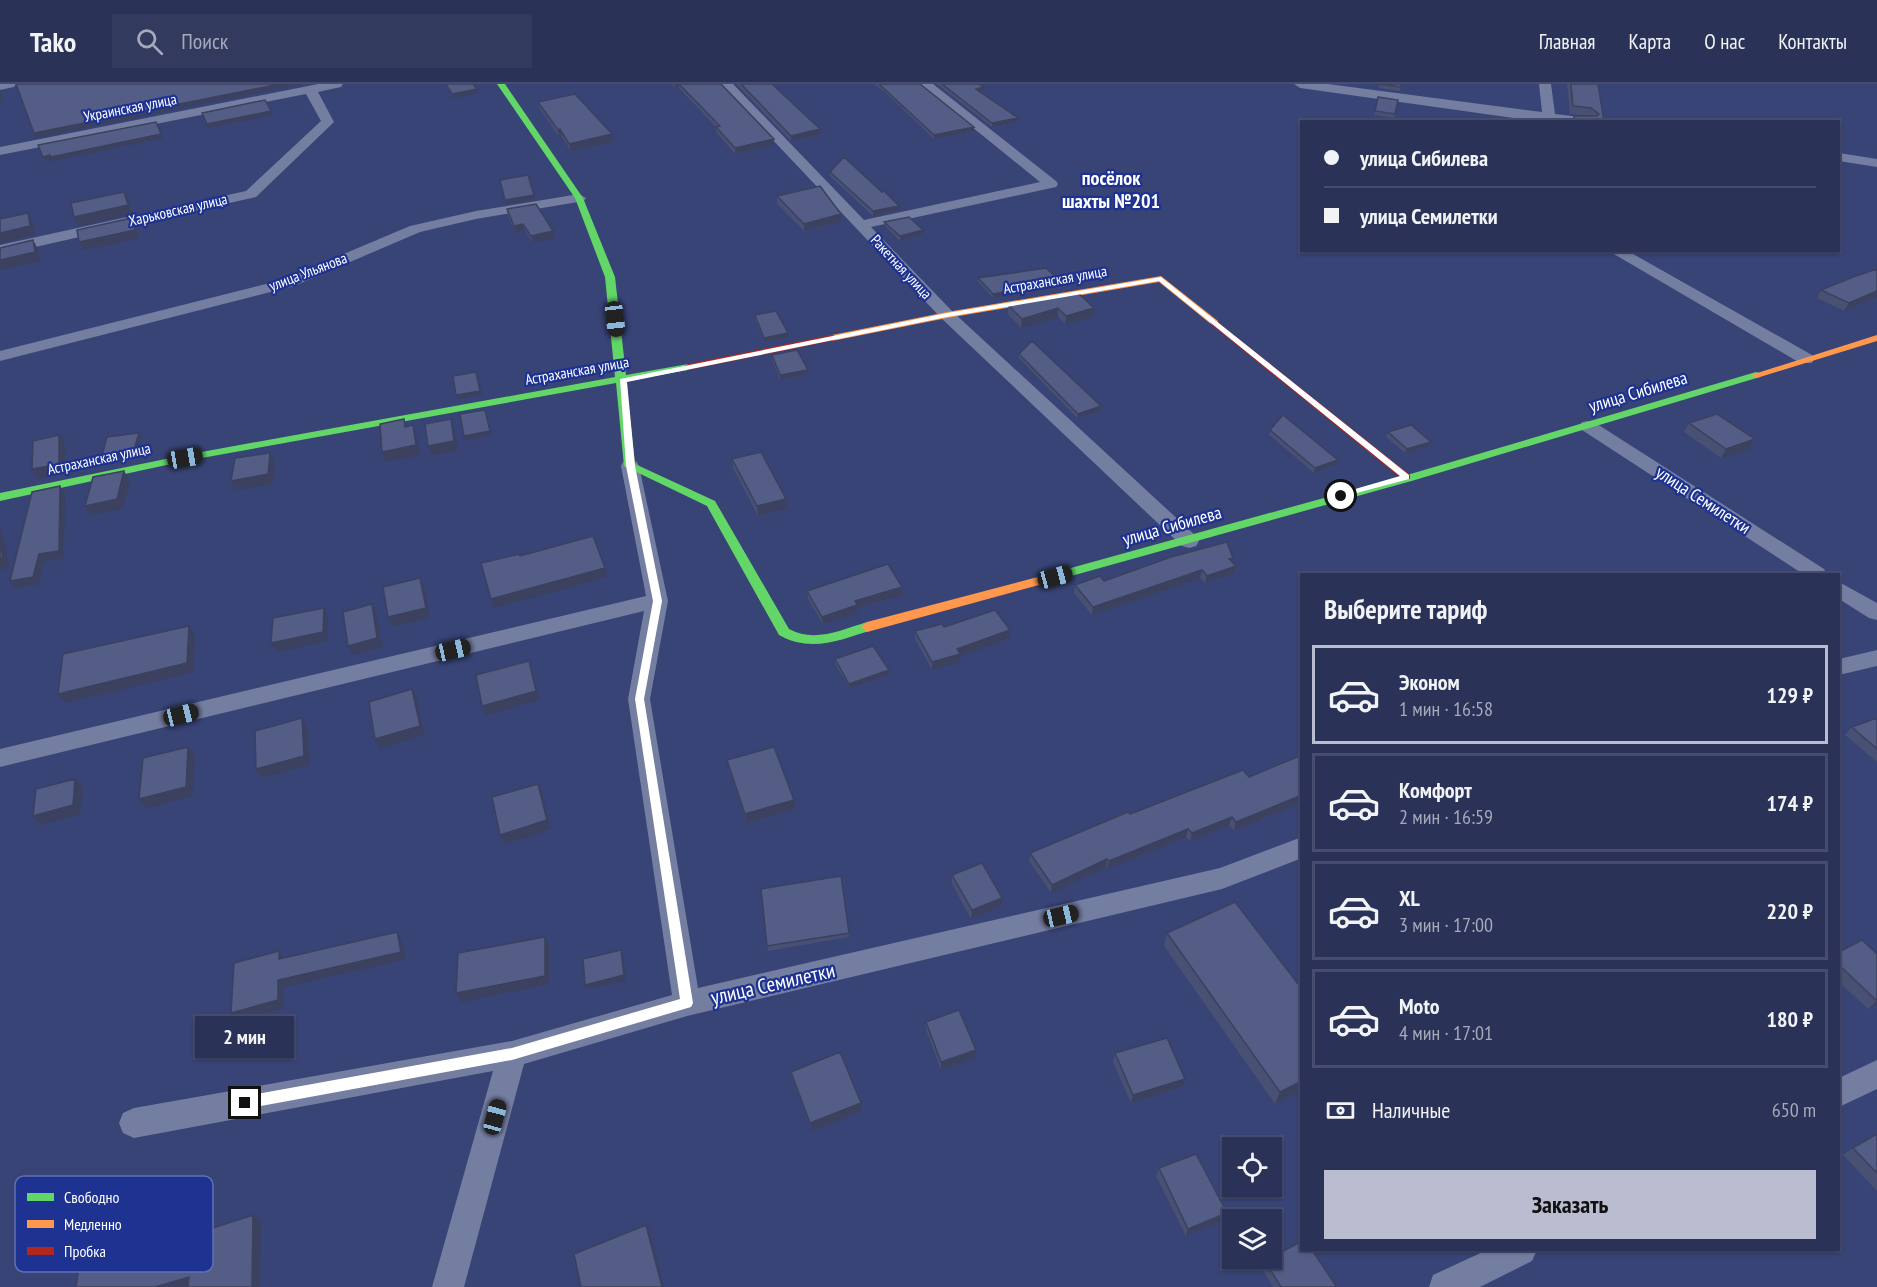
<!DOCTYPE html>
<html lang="ru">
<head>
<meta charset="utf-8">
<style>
	body { margin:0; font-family:"PT Sans Narrow",sans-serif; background:#323a5e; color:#f1f3f6; height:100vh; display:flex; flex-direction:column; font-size:22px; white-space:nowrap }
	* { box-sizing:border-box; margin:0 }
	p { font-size:20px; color:#a5aaba }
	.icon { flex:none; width:33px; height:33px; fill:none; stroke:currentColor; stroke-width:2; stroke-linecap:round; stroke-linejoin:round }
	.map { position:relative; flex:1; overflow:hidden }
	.side { position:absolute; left:1300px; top:489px; width:540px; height:678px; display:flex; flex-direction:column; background:#2a3258; border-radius:0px; box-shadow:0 2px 4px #0004,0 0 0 2px #464d6e }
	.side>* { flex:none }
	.banner { position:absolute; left:1300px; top:36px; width:540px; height:132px; border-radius:0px; box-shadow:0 2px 4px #0004,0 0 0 2px #464d6e; display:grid; align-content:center; height:132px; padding:0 24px; background:#2a3258 }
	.controls { position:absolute; left:1222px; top:1053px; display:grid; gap:12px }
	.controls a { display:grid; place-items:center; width:60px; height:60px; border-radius:0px; background:#2a3258; box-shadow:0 2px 4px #0004,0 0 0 2px #464d6e; font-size:30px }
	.end { position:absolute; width:27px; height:27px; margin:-14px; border:8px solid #fff; background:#111; box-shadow:0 0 0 3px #111 }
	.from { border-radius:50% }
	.bubble { position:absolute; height:42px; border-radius:0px; background:#2a3258; box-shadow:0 2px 4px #0004,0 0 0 2px #464d6e; font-size:20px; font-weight:700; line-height:42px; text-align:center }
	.car { position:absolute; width:18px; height:36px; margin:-18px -9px; border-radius:8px; box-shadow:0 0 4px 2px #0007; background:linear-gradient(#222 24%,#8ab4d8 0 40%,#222 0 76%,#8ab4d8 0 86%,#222 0) }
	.banner b { display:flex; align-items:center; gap:21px; height:57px; font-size:22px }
	.banner b+b { border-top:2px solid #464d6e }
	.banner i { width:15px; height:15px; background:#f1f3f6 }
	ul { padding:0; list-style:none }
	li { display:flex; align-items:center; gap:18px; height:99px; margin:0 12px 9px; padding:0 12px; border:3px solid #464d6e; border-radius:0px }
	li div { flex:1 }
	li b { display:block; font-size:22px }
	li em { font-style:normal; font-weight:700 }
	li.selected { border-color:#b9bdcf }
	li>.icon { width:54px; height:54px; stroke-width:1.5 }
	h2 { padding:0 24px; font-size:27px; line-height:72px }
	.pay { display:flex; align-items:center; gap:15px; height:66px; padding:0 24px; font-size:22px }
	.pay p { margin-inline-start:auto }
	.primary-button { display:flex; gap:12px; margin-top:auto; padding:12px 24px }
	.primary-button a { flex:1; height:69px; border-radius:0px; background:#b9bdcf; color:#111; font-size:24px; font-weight:700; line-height:69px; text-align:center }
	header { display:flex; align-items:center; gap:36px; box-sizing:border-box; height:84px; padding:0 30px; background:#2a3258; border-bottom:2px solid #464d6e }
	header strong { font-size:28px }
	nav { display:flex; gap:33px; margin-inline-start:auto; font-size:21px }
	.search { width:420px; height:54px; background:#323a5e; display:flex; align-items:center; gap:15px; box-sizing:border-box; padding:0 21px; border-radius:0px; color:#a5aaba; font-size:22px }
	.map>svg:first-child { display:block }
</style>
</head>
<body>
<header>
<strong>Tako</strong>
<div class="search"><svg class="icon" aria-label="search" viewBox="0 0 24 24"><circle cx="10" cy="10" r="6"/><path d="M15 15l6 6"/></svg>Поиск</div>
<nav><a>Главная</a><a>Карта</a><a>О нас</a><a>Контакты</a></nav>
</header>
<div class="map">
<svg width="1877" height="1203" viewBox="0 0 1877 1203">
	<rect width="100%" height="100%" fill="#384376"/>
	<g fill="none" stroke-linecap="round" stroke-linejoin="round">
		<!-- street -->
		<path fill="#747ea1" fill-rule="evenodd" d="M0 0H16L14 3 0 6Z
			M318 0H343L341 3 318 8 334 38 256 113 0 171V161L246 107 321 37 306 10 0 71V63Z
			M720 0H733L864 136 1040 98 919 0H933L1056 97 1058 100 1056 103 871 143 953 228 1196 452 1199 457 1196 462 1189 464 1182 462 941 234Z
			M1294 0H1328L1542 28 1539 0H1551L1555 30 1588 34 1594 38H1542L1300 4Z
			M1839 69 1877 75V83L1839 77Z
			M579 110 586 114 584 117 476 135 420 148 294 202 0 277V267L282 196 410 142 476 127Z
			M1607 166H1626L1812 271 1814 275 1812 279H1800Z
			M1588 337 1594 338 1824 485 1827 490H1803L1582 346 1579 342 1582 338Z
			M630 376 637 378 639 382 668 517 650 615 698 904 1220 784 1302 753V774L1222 805 687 932 524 980 464 1203H432L493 987 134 1054 123 1049 119 1039 123 1029 134 1024 512 957 672 911 628 615 644 527 0 683V665L646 512 621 382 623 378Z
			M1839 498 1877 519V536L1869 534 1839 515Z
			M1877 566V582L1839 591V575Z
			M1877 976V1005L1839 1023V994Z
			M1487 1166H1537L1532 1177 1480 1203H1429L1433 1191Z"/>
		<!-- fast -->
		<path fill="#63d668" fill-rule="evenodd" d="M497 0H505L583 114 615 193 626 291 688 280 693 283 688 286 626 297 635 380 715 417 789 545C814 559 841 546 867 538L872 540 873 543 872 546C840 556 811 569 779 551L707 422 624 382 616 299 185 377 0 417V409L185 371 615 293 605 193 575 114Z
			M1756 288 1760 289V293L1415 396 1064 494 1058 490 1060 487 1407 391Z"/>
		<!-- slow -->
		<path fill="#ff974d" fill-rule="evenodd" d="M1161 192 1218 237V241H1212L1159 198 947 234 832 257 827 254 832 251 947 228Z
			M1877 251V257L1760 293 1756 294 1751 291Z
			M1064 486 1068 487 1070 490 1068 493 867 548 861 543 867 538Z"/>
		<!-- jam -->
		<path fill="#b3261e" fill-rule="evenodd" d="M1215 236 1410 391V395H1402L1212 241 1210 239Z
			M832 251 836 252V256L688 286 683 283 688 280Z"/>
	</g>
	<!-- wall -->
	<path fill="#485073" d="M672 0H721L774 55V61L735 70 716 48V43L679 4 676 5Z
		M736 0H772L820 45 821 50 791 57Z
		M874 0H920L974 47 934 55 885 8Z
		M937 0H979L984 3V7L980 8 1018 38 992 43Z
		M1380 0H1401L1400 7 1379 4Z
		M1567 0H1598L1604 38H1572L1574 32H1589L1570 30Z
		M1378 13 1398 16 1394 34 1374 31Z
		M538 18 613 58 571 67 562 53H559L540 25Z
		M830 88 899 126 873 132 830 92Z
		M777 112 841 130V137L804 147 777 120Z
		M507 125 555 154 533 159 525 146 516 149 508 132Z
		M884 138 923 150 900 157 885 142Z
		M978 194 1061 198V203L993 214 978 198Z
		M1821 206 1877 213 1844 227 1817 214Z
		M1078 209 1093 233 1065 240 1058 233 1021 244 1008 230V221Z
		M755 231 789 253 765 258 755 235Z
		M1019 270 1101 322V327L1077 334 1019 274Z
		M772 271 808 286V290L780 296 772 276Z
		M1689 339 1755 355 1749 365 1721 374 1684 348Z
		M1270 346 1338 376 1336 381 1314 389 1269 351Z
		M1388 348 1431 358 1429 362 1405 369 1386 353Z
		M732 375 786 415 787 424 758 432 733 384Z
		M1232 478 1236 482 1234 490 1205 499 1200 494 1092 531 1074 509 1075 501Z
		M902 503 903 511 857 524 858 529 823 540 808 515 807 507Z
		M944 543 1010 554 960 572V578L932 586 915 555V547Z
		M835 575 889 586V591L850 604 835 580Z
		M1877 634V678L1845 651 1852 643Z
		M1302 671V718L1234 747 1229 741 1190 757 1186 753 1107 785 1106 783 1051 809 1029 777 1030 769 1130 730 1249 693Z
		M727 676 795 725 747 739 729 685Z
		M952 791 1002 822 971 835 952 800Z
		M841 792 849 853 768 867 767 862Z
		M1167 849 1302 905V1006L1275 1020 1164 862Z
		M1839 868 1877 870V920L1868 925 1839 898Z
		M926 938 975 974 941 986 926 946Z
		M1115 969 1182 1003 1131 1019 1113 978Z
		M791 988 861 1027 812 1047 793 996Z
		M1877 1050V1107L1843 1071 1853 1064Z
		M1159 1084 1224 1136 1186 1152 1156 1092Z
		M1265 1177 1335 1203H1273L1261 1183Z"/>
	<!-- shaded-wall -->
	<path fill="#3b415e" d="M280 0H302L36 54 34 49Z
		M675 0H678L679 4 676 5Z
		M984 3V7L976 9V5Z
		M0 5 4 17 0 18Z
		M477 5 478 9 453 14 452 10Z
		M271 27 272 31 208 44 207 40Z
		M1018 34V38L992 43V39Z
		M974 43V47L934 55V51Z
		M560 45 562 53H559L558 46Z
		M820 45 821 50 791 57V52Z
		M161 50 163 54 53 77 52 76 45 77 43 73Z
		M612 50 613 58 571 67 569 60Z
		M774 55V61L735 70V64Z
		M124 108 128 116 132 130 78 142 74 133Z
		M534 111 535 115 506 120 505 116Z
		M899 122V126L873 132V127Z
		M28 129 32 137 35 151 0 159V149Z
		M841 130V137L804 147V140Z
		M132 134 136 143 139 154 84 166 79 158Z
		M523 140 525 146 516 149 514 142Z
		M923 146V150L900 157V152Z
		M553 147 555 154 533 159 531 152Z
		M33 156 38 165 40 177 0 186V176Z
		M1061 198V203L993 214V210Z
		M1877 207V213L1844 227 1849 219Z
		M1058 224V233L1021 244 1022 235Z
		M1094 224 1093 233 1065 240 1066 232Z
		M788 249 789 253 765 258 764 254Z
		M808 286V290L780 296V291Z
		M476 288 482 311 458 315 456 311Z
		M1101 322V327L1077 334 1078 330Z
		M485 326 491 351 465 357 464 352Z
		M451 335 454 344 458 366 432 371 428 362Z
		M413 341 416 350 420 371 386 378 382 368Z
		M139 349 141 353 136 374 104 381 101 376Z
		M59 351 65 360V389L38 395 32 385Z
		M1755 355 1749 365 1721 374 1726 365Z
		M1431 358 1429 362 1405 369 1407 365Z
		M270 369 275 378 272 400 236 406 231 397Z
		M1338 376 1336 381 1314 389 1315 384Z
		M124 387 130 396 123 424 91 431 85 422Z
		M60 402 65 410 64 474 44 478 39 500 16 504 10 497 39 470Z
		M786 415 787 424 758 432 757 422Z
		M0 441 10 482 0 486Z
		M1236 482 1234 490 1205 499 1207 492Z
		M605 484 607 493 494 524 491 515Z
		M1202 486 1200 494 1092 531 1093 523Z
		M420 494 424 503 430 533 393 543 388 533Z
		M902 503 903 511 857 524 858 529 823 540 822 533 855 517Z
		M372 520 377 530 382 563 352 571 348 562Z
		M324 524 328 533V557L277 568 271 559Z
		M189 542 195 552 193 588 65 619 58 610Z
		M1010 546V554L960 572V578L932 586V578L957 565Z
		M529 577 539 616 486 631 482 622Z
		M889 586V591L850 604 849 600Z
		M412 605 417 615 424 651 380 665 375 655Z
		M302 634 307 644 310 681 262 694 256 685Z
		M188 663 195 672 192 712 146 724 139 715Z
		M75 695 83 704 80 730 41 741 33 732Z
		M538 700 542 709 551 745 504 760 500 751Z
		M1302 711V718L1234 747 1236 738Z
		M794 716 795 725 747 739 745 730Z
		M1232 733 1229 741 1190 757 1192 749Z
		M1188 745 1186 753 1107 785 1109 777Z
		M1107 775 1106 783 1051 809 1052 801Z
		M1002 814V822L971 835 972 826Z
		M397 848 401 856 406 875 284 903 283 924 237 936 231 929 278 896Z
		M545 853 549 861V900L461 918 456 909Z
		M621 866 623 871 626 896 587 905 585 901Z
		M279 867 284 874 279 875Z
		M1877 917V920L1868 925Z
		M976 966 975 974 941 986V978Z
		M1185 995 1182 1003 1131 1019 1133 1011Z
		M1302 997V1006L1275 1020 1280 1008Z
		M861 1019V1027L812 1047 810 1039Z
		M1227 1129 1224 1136 1186 1152 1188 1145Z
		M253 1131 261 1138 260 1203H252Z
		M158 1134 167 1141 164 1170 155 1163Z
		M646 1141 650 1148 664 1203H662Z
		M189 1193 198 1199 186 1203H155Z"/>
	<!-- building -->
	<path fill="#545d86" stroke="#3b415e" stroke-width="1.5" d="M16 0H280L34 49Z
		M446 0H473L477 5 452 10Z
		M679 0H721L774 55 735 64 716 43 720 42Z
		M741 0H772L820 45 791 52Z
		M879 0H920L974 43 934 51Z
		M942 0H979L984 3 976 5 1018 34 992 39Z
		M1380 0H1401V3Z
		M1571 0H1598L1604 38H1574V32H1597L1599 30 1591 24 1573 22Z
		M575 10 612 50 569 60 560 45 558 46 538 18Z
		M1378 13 1398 16 1395 30 1375 27Z
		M265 16 271 27 207 40 202 29Z
		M156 38 161 50 51 73 50 71 43 73 38 61Z
		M844 73 882 108 884 107 899 122 873 127 830 88Z
		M528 91 534 111 505 116 500 96Z
		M820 102 841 130 804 140 777 112Z
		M124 108 128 121 74 133 71 119Z
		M536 120 553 147 531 152 523 140 514 142 507 125Z
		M28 129 30 142 0 149V135Z
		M909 133 923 146 900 152 884 138Z
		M132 134 135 146 79 158 77 146Z
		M33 156 35 168 0 176V164Z
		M1046 184 1061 198 993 210 978 194Z
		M1877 185V207L1849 219 1821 206 1853 193Z
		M1078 209 1094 224 1066 232 1058 224 1022 235 1008 221Z
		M776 227 788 249 764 254 755 231Z
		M1032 257 1101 322 1078 330 1019 270Z
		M797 266 808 286 780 291 772 271Z
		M476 288 480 307 456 311 453 292Z
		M485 326 490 347 464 352 460 330Z
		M1717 330 1755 355 1726 365 1689 339Z
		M1283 331 1338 376 1315 384 1270 346Z
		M404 335 405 343 413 341 416 361 382 368 380 340Z
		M451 335 454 357 428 362 425 340Z
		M1411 341 1431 358 1407 365 1388 348Z
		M139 349 133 369 101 376 107 353Z
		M59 351V380L32 385 33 357Z
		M761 368 786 415 757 422 732 375Z
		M270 369 268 390 231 397 235 374Z
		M124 387 117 415 85 422 93 393Z
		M60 402 59 467 39 470 33 493 10 497 32 408Z
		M593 452 605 484 491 515 481 479 520 470V472Z
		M1227 458 1233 474 1229 475 1236 482 1207 492 1202 486 1093 523 1075 501 1100 492 1104 497 1171 473Z
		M0 460 3 473 0 474Z
		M888 480 902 503 855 517 857 521 822 533 807 507Z
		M420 494 426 524 388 533 383 503Z
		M372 520 377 554 348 562 343 528Z
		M324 524 323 548 271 559 273 534Z
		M995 526 1010 546 957 565 960 570 932 578 915 547 942 540 944 543Z
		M189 542 187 579 58 610 63 570Z
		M873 562 889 586 849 600 835 575Z
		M529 577 536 607 482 622 476 591Z
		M412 605 420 642 375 655 369 618Z
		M302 634 304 672 256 685 255 647Z
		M1877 634V665L1852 643Z
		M188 663 186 703 139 715 143 674Z
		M774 663 794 716 745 730 727 676Z
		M1302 671V711L1236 738 1232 733 1192 749 1188 745 1109 777 1107 775 1052 801 1030 769 1128 728 1130 730 1243 686 1249 693Z
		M75 695 73 721 33 732 36 705Z
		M538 700 547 736 500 751 492 713Z
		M982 779 1002 814 972 826 952 791Z
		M841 792 849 849 767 862 761 805Z
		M1235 818 1302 905V997L1280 1008 1167 849Z
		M397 848 401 868 278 896V916L231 929 234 879 279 867V875Z
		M545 853V892L456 909 458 869Z
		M1862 856 1877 870V917L1839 881V868Z
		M621 866 624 891 585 901 583 875Z
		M959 926 976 966 941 978 926 938Z
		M1167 954 1185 995 1133 1011 1115 969Z
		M840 968 861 1019 810 1039 791 988Z
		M1877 1050V1089L1853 1064Z
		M1196 1070 1227 1129 1188 1145 1159 1084Z
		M253 1131 252 1203H188L189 1193 155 1203H76L83 1156 158 1134 155 1163Z
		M646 1141 662 1203H581L574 1170Z
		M1302 1157V1166H1312L1336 1202 1334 1203H1281L1265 1177 1269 1174H1272V1173Z"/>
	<!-- route -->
	<path fill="#fff" d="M1161 193 1409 391V395L1338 414V410L1400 392 1159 197 947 233 627 298 635 382 662 517 644 615 693 919 691 923 512 976 245 1025 241 1023 239 1019 241 1014 245 1012 512 964 680 915 635 615 653 517 626 382 620 295 947 229Z"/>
	<g text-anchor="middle" stroke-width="4.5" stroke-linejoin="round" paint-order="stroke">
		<!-- far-street labels -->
		<g font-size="15" fill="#fff" stroke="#1d3291">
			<text transform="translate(130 24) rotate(-11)" y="5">Украинская улица</text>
			<text transform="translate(178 126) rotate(-13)" y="5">Харьковская улица</text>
			<text transform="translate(901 183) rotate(47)" y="5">Ракетная улица</text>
			<text transform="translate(308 188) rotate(-21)" y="5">улица Ульянова</text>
			<text transform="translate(1055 196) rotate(-10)" y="5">Астраханская улица</text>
			<text transform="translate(577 287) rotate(-10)" y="5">Астраханская улица</text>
			<text transform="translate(99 375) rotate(-12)" y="5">Астраханская улица</text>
		</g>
		<!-- street labels -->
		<g font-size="18" fill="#fff" stroke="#1d3291">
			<text transform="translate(1638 308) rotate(-17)" y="6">улица Сибилева</text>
			<text transform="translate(1703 416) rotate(33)" y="6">улица Семилетки</text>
			<text transform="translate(1172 442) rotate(-16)" y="6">улица Сибилева</text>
		</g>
		<!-- far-district labels -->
		<g font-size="20" font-weight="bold" fill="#fff" stroke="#1d3291">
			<text x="1111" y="101">посёлок<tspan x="1111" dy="23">шахты №201</tspan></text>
		</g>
		<!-- near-street labels -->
		<g font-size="21" fill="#fff" stroke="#1d3291">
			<text transform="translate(773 900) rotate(-13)" y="7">улица Семилетки</text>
		</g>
	</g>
	<!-- legend -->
	<rect x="15" y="1092" width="198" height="96" rx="9" fill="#1d3291" stroke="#6170b2" stroke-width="1.5"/>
	<rect x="27" y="1109" width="27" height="8" fill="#63d668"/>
	<rect x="27" y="1136" width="27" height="8" fill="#ff974d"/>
	<rect x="27" y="1163" width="27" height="8" fill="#b3261e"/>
	<g font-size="16" fill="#fff">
		<text x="64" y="1119">Свободно</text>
		<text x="64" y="1146">Медленно</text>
		<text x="64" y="1173">Пробка</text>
	</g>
</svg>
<div class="controls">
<a><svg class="icon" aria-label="locate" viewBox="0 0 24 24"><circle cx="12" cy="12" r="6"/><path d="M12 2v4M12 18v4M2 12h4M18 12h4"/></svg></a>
<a><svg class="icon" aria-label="layers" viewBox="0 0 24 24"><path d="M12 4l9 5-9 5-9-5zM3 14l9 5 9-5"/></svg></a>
</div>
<i class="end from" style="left:1341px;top:412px"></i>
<i class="end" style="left:245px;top:1019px"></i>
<div class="bubble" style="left:195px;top:932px;width:99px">2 мин</div>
<i class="car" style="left:615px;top:235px;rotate:173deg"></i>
<i class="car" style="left:185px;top:374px;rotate:80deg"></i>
<i class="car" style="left:1055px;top:493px;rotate:75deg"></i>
<i class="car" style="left:453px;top:566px;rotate:77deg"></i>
<i class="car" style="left:181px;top:631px;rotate:76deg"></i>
<i class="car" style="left:1061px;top:832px;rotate:77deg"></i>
<i class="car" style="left:495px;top:1033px;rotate:15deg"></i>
<div class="banner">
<b><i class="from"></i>улица Сибилева</b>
<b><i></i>улица Семилетки</b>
</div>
<section class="side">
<h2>Выберите тариф</h2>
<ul>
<li class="selected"><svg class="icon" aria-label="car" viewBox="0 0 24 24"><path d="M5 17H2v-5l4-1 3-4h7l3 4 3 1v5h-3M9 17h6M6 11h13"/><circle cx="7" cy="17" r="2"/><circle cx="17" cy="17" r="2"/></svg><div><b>Эконом</b><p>1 мин · 16:58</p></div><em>129 ₽</em></li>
<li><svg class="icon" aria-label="car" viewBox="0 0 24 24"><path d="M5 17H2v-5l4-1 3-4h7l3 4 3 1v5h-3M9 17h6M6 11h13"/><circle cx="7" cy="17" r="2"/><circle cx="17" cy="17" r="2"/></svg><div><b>Комфорт</b><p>2 мин · 16:59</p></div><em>174 ₽</em></li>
<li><svg class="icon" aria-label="car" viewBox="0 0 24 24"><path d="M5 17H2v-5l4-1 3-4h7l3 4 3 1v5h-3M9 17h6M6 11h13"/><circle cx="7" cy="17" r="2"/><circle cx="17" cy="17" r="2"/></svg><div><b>XL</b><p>3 мин · 17:00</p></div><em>220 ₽</em></li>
<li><svg class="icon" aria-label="car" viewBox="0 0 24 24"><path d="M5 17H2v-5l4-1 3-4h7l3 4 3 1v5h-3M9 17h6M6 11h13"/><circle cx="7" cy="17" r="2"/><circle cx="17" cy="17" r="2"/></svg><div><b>Moto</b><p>4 мин · 17:01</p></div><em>180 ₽</em></li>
</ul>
<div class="pay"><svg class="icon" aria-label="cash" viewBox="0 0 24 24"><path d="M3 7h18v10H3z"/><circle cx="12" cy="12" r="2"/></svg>Наличные<p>650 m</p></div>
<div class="primary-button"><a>Заказать</a></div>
</section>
</div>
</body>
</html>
